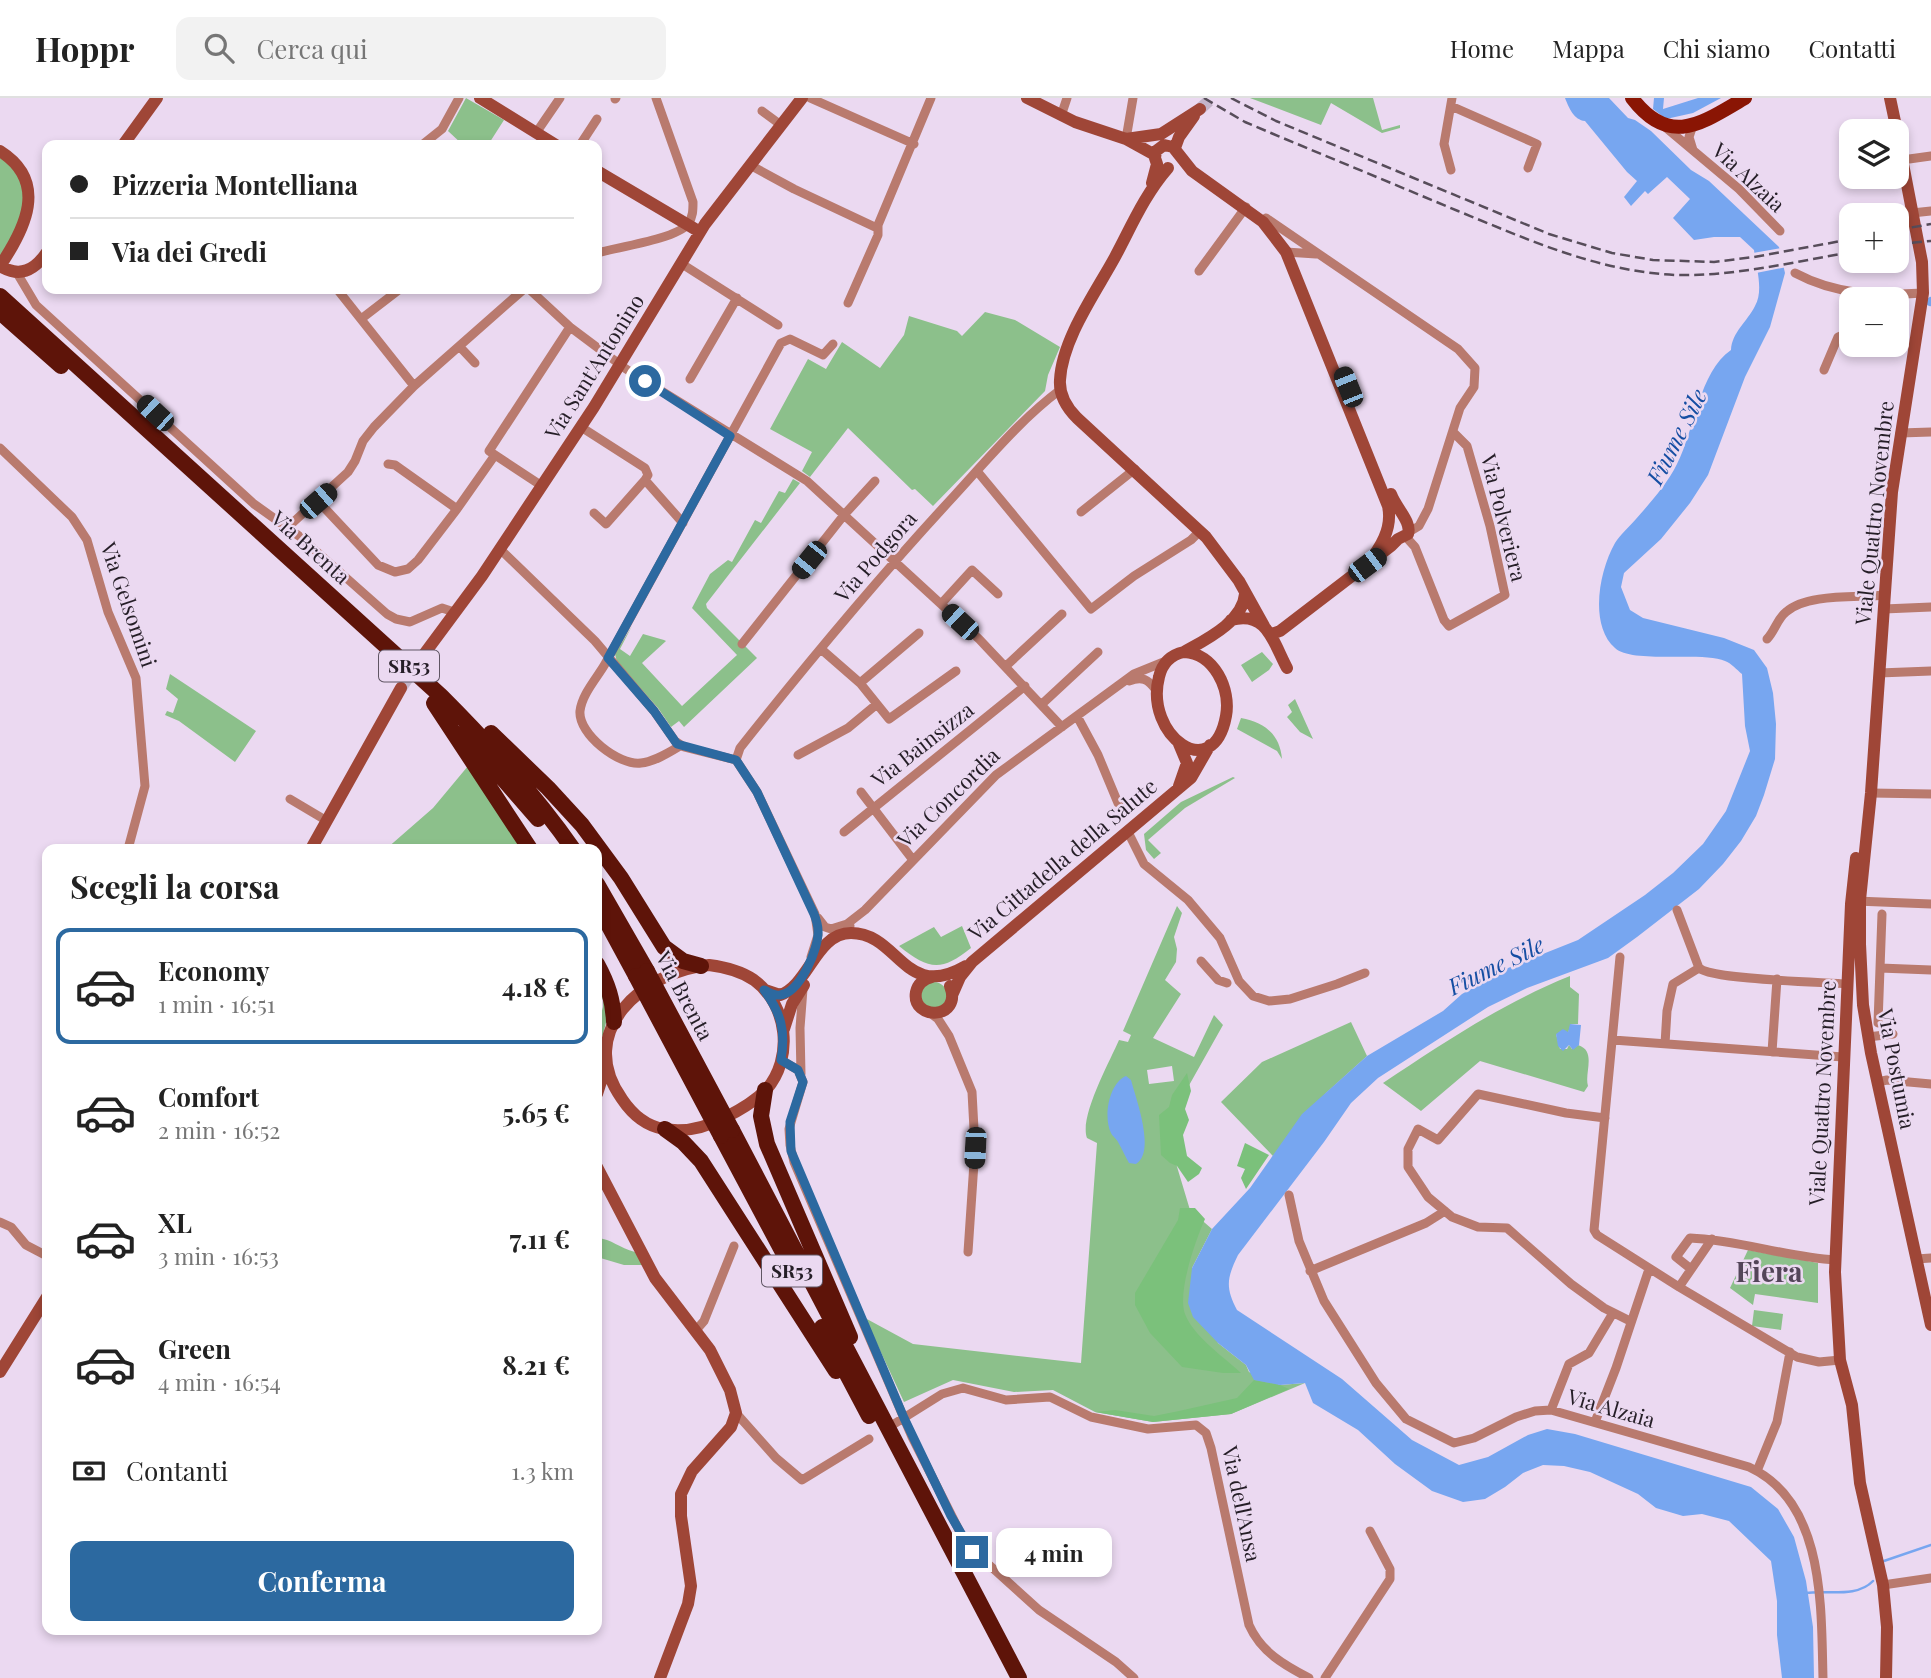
<!DOCTYPE html>
<html lang="it">
<head>
<meta charset="utf-8">
<style>
	body { margin:0; font-family:"Playfair Display",serif; background:#f2f2f2; color:#222; height:100vh; display:flex; flex-direction:column; font-size:26px; white-space:nowrap }
	* { box-sizing:border-box; margin:0 }
	p { font-size:23px; color:#767676 }
	.icon { flex:none; width:38px; height:38px; fill:none; stroke:currentColor; stroke-width:2; stroke-linecap:round; stroke-linejoin:round }
	.map { position:relative; flex:1; overflow:hidden }
	.details { position:absolute; left:42px; top:746px; width:560px; height:791px; display:flex; flex-direction:column; background:#fff; border-radius:14px; box-shadow:0 4px 10px #0003 }
	.details>* { flex:none }
	.top-card { position:absolute; left:42px; top:42px; width:560px; height:154px; border-radius:14px; box-shadow:0 4px 10px #0003; display:grid; align-content:center; height:154px; padding:0 28px; background:#fff }
	.fabs { position:absolute; left:1839px; top:21px; display:grid; gap:14px }
	.fabs a { display:grid; place-items:center; width:70px; height:70px; border-radius:14px; background:#fff; box-shadow:0 4px 10px #0003; font-size:35px }
	.end { position:absolute; width:32px; height:32px; margin:-16px; border:9px solid #2c69a0; background:#fff; box-shadow:0 0 0 4px #fff }
	.from { border-radius:50% }
	.bubble { position:absolute; height:49px; border-radius:14px; background:#fff; box-shadow:0 4px 10px #0003; font-size:23px; font-weight:700; line-height:49px; text-align:center }
	.car { position:absolute; width:21px; height:42px; margin:-21px -10px; border-radius:9px; box-shadow:0 0 5px 2px #0007; background:linear-gradient(#222 24%,#8ab4d8 0 40%,#222 0 76%,#8ab4d8 0 86%,#222 0) }
	.top-card b { display:flex; align-items:center; gap:24px; height:66px; font-size:26px }
	.top-card b+b { border-top:2px solid #e0e0e0 }
	.top-card i { width:18px; height:18px; background:#222 }
	ul { padding:0; list-style:none }
	li { display:flex; align-items:center; gap:21px; height:116px; margin:0 14px 10px; padding:0 14px; border:4px solid transparent; border-radius:14px }
	li div { flex:1 }
	li b { display:block; font-size:26px }
	li em { font-style:normal; font-weight:700 }
	li.on { border-color:#2c69a0 }
	li>.icon { width:63px; height:63px; stroke-width:1.5 }
	h2 { padding:0 28px; font-size:32px; line-height:84px }
	.pay { display:flex; align-items:center; gap:18px; height:77px; padding:0 28px; font-size:26px }
	.pay p { margin-inline-start:auto }
	.action { display:flex; gap:14px; margin-top:auto; padding:14px 28px }
	.action a { flex:1; height:80px; border-radius:14px; background:#2c69a0; color:#fff; font-size:28px; font-weight:700; line-height:80px; text-align:center }
	header { display:flex; align-items:center; gap:42px; box-sizing:border-box; height:98px; padding:0 35px; background:#fff; border-bottom:2px solid #e0e0e0 }
	header strong { font-size:33px }
	nav { display:flex; gap:38px; margin-inline-start:auto; font-size:24px }
	.search { width:490px; height:63px; background:#f2f2f2; display:flex; align-items:center; gap:18px; box-sizing:border-box; padding:0 24px; border-radius:14px; color:#767676; font-size:26px }
	.map>svg:first-child { display:block }
</style>
</head>
<body>
<header>
<strong>Hoppr</strong>
<div class="search"><svg class="icon" aria-label="search" viewBox="0 0 24 24"><circle cx="10" cy="10" r="6"/><path d="M15 15l6 6"/></svg>Cerca qui</div>
<nav><a>Home</a><a>Mappa</a><a>Chi siamo</a><a>Contatti</a></nav>
</header>
<div class="map">
<svg width="1931" height="1580" viewBox="0 0 1931 1580">
	<rect width="100%" height="100%" fill="#ebd9f1"/>
	<!-- green -->
	<path fill="#8cc08b" fill-rule="evenodd" d="M466 0 504 22 488 47H463L448 33Z
		M1250 0H1373L1382 32 1400 27V30L1382 35 1331 5 1321 27Z
		M0 58C5 62 12 67 16 73 37 103 15 133 0 159Z
		M985 214 1015 222 1060 249 1048 277 1045 293 933 408 915 391 912 392 848 330 810 379 802 373 812 354 770 331 808 261 826 271 842 244 880 270 904 237 909 218 957 233 962 238Z
		M793 381 800 385 706 506 707 510 757 560 684 629 679 623 671 629 658 610 617 564 615 556 632 528 620 551 630 558 643 536 664 542 666 543 642 565 682 608 737 557 692 510 710 476 728 462 732 464 755 422 761 425 779 393 785 395Z
		M1262 554 1273 566 1269 572 1252 584 1241 567Z
		M170 576 256 633 235 664 179 623 165 617 167 613 173 615 178 601 166 591Z
		M1295 601 1313 641 1300 634 1287 619 1292 614 1288 607Z
		M1241 620C1264 624 1280 636 1282 661L1277 653 1237 631Z
		M468 668 521 751H386L433 710Z
		M1233 679 1235 680 1185 710 1148 742 1161 755 1154 761 1146 752 1144 736 1181 704Z
		M1177 808 1182 815 1174 839 1177 851 1176 864 1165 882 1181 896 1153 940 1194 959 1214 917 1223 927 1174 1014 1172 1052 1190 1112 1212 1131 1192 1170 1218 1245 1246 1267 1249 1274 1280 1287 1305 1285 1231 1316 1153 1324 1095 1314 1053 1292 1014 1294 953 1282 904 1304 865 1220 913 1246 1081 1265 1097 1045 1087 1040C1079 1019 1110 963 1119 942L1128 944 1131 937 1123 933ZM1172 968 1174 983 1149 986 1147 972Z
		M962 828 971 850C941 874 929 872 899 848L934 829 941 839Z
		M597 875 608 917 600 948V981L597 988V930L603 909V902L597 889Z
		M1570 878V889L1579 896 1578 926H1571L1568 935 1556 936 1560 951H1567L1569 947 1572 951 1578 947C1597 953 1584 975 1588 988L1584 994 1480 963 1421 1013 1383 985C1443 945 1503 905 1570 878Z
		M921 897a13 13 0 1 1 26 0a13 13 0 1 1-26 0Z
		M1351 924 1367 958 1326 995 1273 1058 1221 1004 1262 964Z
		M597 1140C612 1141 619 1150 635 1154L643 1167H624L597 1159Z
		M1748 1152 1818 1165V1205L1755 1196 1753 1207 1730 1190Z
		M1754 1212 1783 1216 1781 1232 1752 1228Z"/>
	<!-- forest -->
	<path fill="#7bc17b" d="M1187 975 1191 993 1185 1011 1189 1022 1183 1037 1187 1058 1202 1070 1199 1076 1188 1084 1177 1068 1170 1065 1161 1057 1159 1017 1169 1009 1172 997Z
		M1245 1045 1269 1057 1246 1091 1241 1080 1245 1071 1237 1068Z
		M1180 1110H1195L1205 1121C1196 1141 1177 1194 1185 1216 1194 1239 1223 1258 1241 1275H1223L1182 1269 1150 1235 1135 1207V1195L1178 1122Z
		M1254 1282 1280 1287 1289 1291 1231 1316 1153 1324 1095 1314 1115 1312 1154 1318 1179 1313 1237 1300Z"/>
	<!-- water -->
	<path fill="#77a6f0" d="M1565 0H1609L1628 20 1635 22 1651 33 1691 72 1709 83 1779 149 1785 175 1770 229 1745 279 1708 377 1690 405 1661 441 1624 475 1621 489 1630 512 1643 520 1724 540 1754 552 1767 570 1773 595 1776 626 1775 661 1764 697 1756 718 1741 743 1723 766 1699 791 1637 839 1608 860 1527 890 1488 909 1378 980 1351 1005 1324 1044 1238 1157C1227 1180 1225 1189 1237 1212L1342 1281 1412 1342 1459 1367 1488 1359 1528 1337 1547 1331 1575 1336 1751 1389 1778 1411 1794 1439 1806 1483 1813 1529 1814 1580H1782L1777 1537V1503L1771 1463 1729 1423 1702 1416 1683 1418 1656 1410 1638 1396 1590 1374 1564 1368 1543 1367 1523 1375 1505 1389 1485 1401 1463 1404 1432 1393 1395 1366 1358 1332 1313 1305 1305 1285 1280 1287 1254 1282 1246 1267 1218 1245 1193 1219 1188 1205 1192 1170 1212 1131 1250 1090 1302 1016 1367 958 1443 913 1462 896 1508 870 1578 842 1645 797 1673 775 1703 746 1726 713 1750 653 1745 628 1742 576C1737 572 1731 565 1725 563 1703 553 1632 566 1615 550 1589 527 1599 473 1615 445 1620 437 1629 429 1636 421 1651 404 1667 386 1677 366 1695 331 1699 274 1731 252 1732 234 1747 224 1755 208 1764 192 1756 169 1754 152L1740 139H1714L1694 142 1673 120 1690 101 1667 79 1648 96 1645 93 1631 108 1624 99 1637 83 1627 74 1585 23C1574 22 1569 10 1565 0Z
		M1654 0H1664L1663 11 1698 0H1721L1693 15 1666 21 1653 11Z
		M1570 926 1581 927 1579 947 1573 952 1569 947 1563 953 1558 948 1556 936 1563 931 1568 934Z
		M1126 978 1131 982C1136 1001 1156 1054 1136 1066L1129 1065C1125 1058 1122 1051 1118 1044 1117 1041 1113 1039 1111 1035 1103 1019 1109 985 1126 978Z"/>
	<!-- pier -->
	<path fill="#ebd9f1" d="M1782 150 1787 169 1756 175 1753 155Z"/>
	<g fill="none" stroke-linecap="round" stroke-linejoin="round">
		<!-- stream -->
		<path stroke="#77a6f0" stroke-width="2.5" d="M1881 1464 1931 1447
			M1806 1495C1827 1492 1857 1500 1873 1483"/>
		<!-- canal -->
		<path stroke="#77a6f0" stroke-width="8" d="M1930 204 1931 203"/>
		<!-- secondary-tunnel -->
		<path stroke="#c3b4c9" stroke-width="12" stroke-dasharray="12 6" stroke-linecap="butt" d="M1200 11 1212 0
			M401 590 422 559"/>
		<!-- street -->
		<path stroke="#b97a6e" stroke-width="9" d="M810 0 914 46
			M615 1 616 0
			M1451 8 1537 46 1528 70
			M762 13 781 27
			M1061 18 1067 0
			M1693 27 1689 39 1693 52
			M1664 28 1739 91 1780 133
			M536 35 560 0
			M1126 41 1133 0
			M422 47 442 31 459 0
			M580 47 597 21
			M1902 62 1931 58
			M750 67 794 91 877 130
			M1451 72 1444 46 1452 0
			M1912 115 1931 113
			M1266 120 1458 251 1475 270 1474 289 1460 310 1428 411 1419 428 1409 434
			M1286 154 1316 156
			M597 155C618 149 676 141 688 126 693 119 693 112 693 104L656 0
			M682 166 778 227
			M1199 173 1246 109
			M17 175 36 207 254 406 299 438 387 516 396 521 410 524 442 510 454 514
			M1795 175C1836 197 1878 198 1923 195
			M337 191 414 288
			M529 191 570 229 626 271 807 383 979 541 1062 629
			M848 205 878 137V127L931 0
			M361 221 400 191
			M460 249 475 265
			M1824 272 1838 239 1847 235 1852 225
			M690 281 737 200
			M581 329 645 370 648 377 645 382 683 425
			M1900 335 1931 334
			M0 350 72 419 87 442 108 514 136 580 145 688 128 751
			M388 366 395 367 457 411 495 357
			M977 373 1091 511 1134 478 1191 442 1200 433
			M542 388 489 353 570 229
			M318 403 378 467 395 474 408 471 418 462 457 411
			M1081 414 1135 371
			M594 415 606 426 645 382
			M288 429 348 374 355 363 363 343 374 329 414 288 524 191
			M1406 439 1415 449 1444 522 1449 528 1505 497 1490 428 1467 348 1453 334
			M500 451 595 543 654 613 675 643 684 649 736 662 757 694 815 816 818 837 811 859
			M941 506 972 472 998 496
			M1884 511 1931 509
			M1767 541C1775 533 1777 521 1786 514 1807 495 1858 500 1885 497
			M742 546 844 417 875 383
			M821 551 860 585 889 621 956 573
			M1006 568 1062 516
			M1879 575 1931 573
			M1129 583C1142 578 1148 581 1156 592
			M860 585 919 535
			M1042 606 1098 554
			M1077 618 1098 657 1118 705 1123 708
			M680 648C670 654 654 664 641 665 619 668 578 636 580 613 582 596 597 580 605 566L781 245 790 241 823 257 833 246
			M798 657 848 630 877 606
			M736 662 740 650C809 563 879 479 954 398 987 362 1021 321 1060 292
			M861 694 913 762
			M1871 695 1931 696
			M290 701 327 723
			M844 734 1025 588
			M1128 734 1144 766 1188 802 1220 840 1239 883 1253 898 1269 903 1290 901 1337 886 1365 875
			M1856 803 1931 806
			M1677 812 1699 870C1713 882 1822 884 1847 886
			M818 820 825 829 831 831 847 826 850 828
			M847 826 865 812 996 677 1134 576 1166 563
			M1620 859 1594 1132 1597 1137 1679 1189 1797 1259 1819 1264 1840 1262
			M1201 863 1218 882 1227 885
			M1880 870 1931 872
			M930 915 938 921 949 938 972 994 975 1050 968 1154
			M1878 925 1882 816
			M1868 939 1893 936
			M1613 942 1843 959
			M1665 946 1667 913 1673 886 1699 870
			M1772 954 1777 881
			M781 962 798 972 803 984 789 1031 790 1047 794 1064 912 1339 966 1446 1039 1512 1116 1564 1134 1580
			M801 976 800 930 803 891
			M1877 984 1887 982 1931 986
			M1605 1020 1566 1015 1478 996 1438 1042 1418 1031 1408 1051V1069L1428 1099 1452 1119 1478 1129 1507 1130 1571 1186 1604 1210 1630 1223
			M1289 1097 1299 1143 1324 1203 1376 1285 1406 1321 1454 1345 1474 1340 1516 1319 1535 1313 1551 1312 1749 1369C1825 1404 1821 1508 1823 1580
			M0 1124 11 1129 26 1147 47 1158
			M1916 1161 1931 1160
			M1691 1171 1676 1159 1690 1140C1739 1142 1786 1159 1835 1162
			M1310 1173 1426 1125 1445 1113
			M1679 1189 1712 1141
			M697 1231 704 1223 734 1148
			M1551 1312 1569 1266 1589 1255 1613 1215
			M736 1315 776 1360 802 1382 869 1341
			M1595 1324 1616 1270 1649 1171
			M894 1326 942 1296 963 1290 1006 1302 1050 1299 1091 1319 1148 1331 1196 1327 1206 1335 1211 1350 1249 1527C1261 1554 1284 1567 1309 1580
			M1757 1373 1777 1324 1790 1254
			M1883 1487 1931 1480
			M1325 1580 1390 1481V1471L1370 1433"/>
		<!-- secondary -->
		<path stroke="#9f4637" stroke-width="12" d="M480 0 556 47
			M1027 0 1075 24 1126 41 1155 57
			M1890 0 1897 33
			M1897 35 1922 164 1923 195 1892 394 1871 695 1860 802V846L1863 907 1871 955 1931 1227
			M1126 41 1161 36 1200 11
			M123 47 157 0
			M1175 50 1179 39 1194 18
			M0 53C49 84 25 131 0 168
			M1168 70C1145 96 1131 129 1115 159 1096 194 1062 241 1060 282 1059 297 1066 309 1077 320L1206 439 1239 483 1264 528
			M597 73 700 134
			M1152 85 1157 66 1155 60 1156 53 1164 47 1173 49 1192 73 1263 124 1286 154 1388 408C1393 431 1380 450 1367 467
			M0 168C20 180 35 172 47 154
			M1231 522C1267 512 1273 544 1287 570
			M1272 536 1280 533 1391 448 1398 441 1408 436C1412 424 1396 410 1391 396
			M1184 554C1214 555 1231 591 1226 618 1213 688 1144 637 1159 579 1162 566 1170 557 1184 554Z
			M1184 554C1205 542 1243 524 1245 496
			M422 559 482 478 594 309 705 126 802 0
			M1179 688 1187 665 1179 646
			M311 751 401 590
			M1856 760 1851 806 1835 1174 1840 1262 1852 1307 1860 1385 1883 1487 1887 1529 1886 1580
			M709 867C725 869 741 873 754 882 788 907 794 960 766 992 755 1003 740 1012 726 1019 707 1029 686 1035 664 1031 646 1028 632 1016 622 1001 574 934 643 873 709 867Z
			M932 879C924 881 918 885 916 894 911 923 963 922 950 888
			M765 892 780 897C809 887 816 835 851 835 899 835 904 904 966 868
			M953 895 960 879 972 864 1191 680 1210 647
			M784 931 792 906 804 887
			M597 996 606 968
			M597 1069 655 1180 710 1252 730 1292 736 1315 731 1329 692 1373 681 1396V1418L691 1488 688 1506 660 1580
			M0 1274 47 1199"/>
		<!-- primary -->
		<path stroke="#8a1504" stroke-width="14" d="M1632 0C1670 50 1702 25 1745 0"/>
		<!-- highway -->
		<path stroke="#5e1409" stroke-width="16" d="M0 198 441 598C489 646 534 695 573 751
			M0 214 61 268
			M434 605 530 751
			M463 635 538 721
			M491 635 548 690 582 727 621 780 664 849 683 863 701 868
			M597 786 647 873
			M597 806 636 878
			M597 866C608 886 613 902 614 924
			M765 992 761 1018 767 1046 850 1239
			M665 1031 683 1044 701 1063 836 1273
			M732 1032 1019 1580
			M721 1038 794 1175
			M822 1229 869 1318"/>
		<!-- rail -->
		<path stroke="#574d5a" stroke-width="2.5" stroke-dasharray="10 5" stroke-linecap="butt" d="M1204 0 1245 24 1271 35C1333 61 1396 87 1458 113 1529 142 1599 174 1677 177 1736 178 1794 164 1852 154
			M1231 0 1276 23 1549 136 1612 155 1653 162 1714 164 1754 159 1852 141
			M1897 132 1931 126
			M1897 146 1931 143"/>
		<!-- highway-bridge -->
		<path stroke="#5e1409" stroke-width="16" d="M647 873 732 1032
			M636 878 721 1038"/>
	</g>
	<g fill="none" stroke-linecap="round" stroke-linejoin="round">
		<!-- route -->
		<path stroke="#2c69a0" stroke-width="9" d="M645 283 730 338 608 560 654 613 677 646 736 662 757 694 814 816C816 821 818 827 818 833 819 850 800 895 780 897 774 898 769 894 764 892 781 915 786 933 781 962L798 972 803 984 790 1024 791 1053 904 1320 951 1418 972 1454"/>
	</g>
	<g text-anchor="middle" stroke-width="5" stroke-linejoin="round" paint-order="stroke">
		<!-- shield labels -->
		<g fill="#ebd9f1" stroke="#605664" stroke-width="2">
			<rect x="379" y="552.5" width="60" height="31" rx="5"/>
			<rect x="762" y="1157.5" width="60" height="31" rx="5"/>
		</g>
		<g font-size="19" font-weight="bold" fill="#251e27">
			<text x="409" y="575">SR53</text>
			<text x="792" y="1180">SR53</text>
		</g>
		<!-- street labels -->
		<g font-size="21" fill="#251e27" stroke="#ebd9f1">
			<text transform="translate(1748 80) rotate(43)" y="7">Via Alzaia</text>
			<text transform="translate(595 269) rotate(-58)" y="7">Via Sant'Antonino</text>
			<text transform="translate(1875 415) rotate(-84)" y="7">Viale Quattro Novembre</text>
			<text transform="translate(1503 420) rotate(76)" y="7">Via Polveriera</text>
			<text transform="translate(310 450) rotate(42)" y="7">Via Brenta</text>
			<text transform="translate(876 459) rotate(-49)" y="7">Via Podgora</text>
			<text transform="translate(128 507) rotate(71)" y="7">Via Gelsomini</text>
			<text transform="translate(923 647) rotate(-38)" y="7">Via Bainsizza</text>
			<text transform="translate(949 700) rotate(-44)" y="7">Via Concordia</text>
			<text transform="translate(1063 762) rotate(-40)" y="7">Via Cittadella della Salute</text>
			<text transform="translate(684 898) rotate(62)" y="7">Via Brenta</text>
			<text transform="translate(1896 971) rotate(79)" y="7">Via Postumia</text>
			<text transform="translate(1823 995) rotate(-87)" y="7">Viale Quattro Novembre</text>
			<text transform="translate(1611 1311) rotate(16)" y="7">Via Alzaia</text>
			<text transform="translate(1241 1406) rotate(78)" y="7">Via dell'Ansa</text>
		</g>
		<!-- water labels -->
		<g font-size="23" font-style="italic" fill="#154ea3" stroke="#ebd9f1">
			<text transform="translate(1677 339) rotate(-63)" y="8">Fiume Sile</text>
			<text transform="translate(1496 868) rotate(-26)" y="8">Fiume Sile</text>
		</g>
		<!-- district labels -->
		<g font-size="28" font-weight="bold" fill="#534559" stroke="#ebd9f1">
			<text x="1769" y="1184">Fiera</text>
		</g>
	</g>
</svg>
<div class="fabs">
<a><svg class="icon" aria-label="layers" viewBox="0 0 24 24"><path d="M12 4l9 5-9 5-9-5zM3 14l9 5 9-5"/></svg></a>
<a>+</a>
<a>−</a>
</div>
<i class="end from" style="left:645px;top:283px"></i>
<i class="end" style="left:972px;top:1454px"></i>
<div class="bubble" style="left:996px;top:1430px;width:116px">4 min</div>
<i class="car" style="left:1348px;top:289px;rotate:338deg"></i>
<i class="car" style="left:155px;top:315px;rotate:313deg"></i>
<i class="car" style="left:318px;top:403px;rotate:49deg"></i>
<i class="car" style="left:809px;top:462px;rotate:219deg"></i>
<i class="car" style="left:1367px;top:467px;rotate:53deg"></i>
<i class="car" style="left:960px;top:524px;rotate:313deg"></i>
<i class="car" style="left:975px;top:1050px;rotate:183deg"></i>
<div class="top-card">
<b><i class="from"></i>Pizzeria Montelliana</b>
<b><i></i>Via dei Gredi</b>
</div>
<section class="details">
<h2>Scegli la corsa</h2>
<ul>
<li class="on"><svg class="icon" aria-label="car" viewBox="0 0 24 24"><path d="M5 17H2v-5l4-1 3-4h7l3 4 3 1v5h-3M9 17h6M6 11h13"/><circle cx="7" cy="17" r="2"/><circle cx="17" cy="17" r="2"/></svg><div><b>Economy</b><p>1 min · 16:51</p></div><em>4.18 €</em></li>
<li><svg class="icon" aria-label="car" viewBox="0 0 24 24"><path d="M5 17H2v-5l4-1 3-4h7l3 4 3 1v5h-3M9 17h6M6 11h13"/><circle cx="7" cy="17" r="2"/><circle cx="17" cy="17" r="2"/></svg><div><b>Comfort</b><p>2 min · 16:52</p></div><em>5.65 €</em></li>
<li><svg class="icon" aria-label="car" viewBox="0 0 24 24"><path d="M5 17H2v-5l4-1 3-4h7l3 4 3 1v5h-3M9 17h6M6 11h13"/><circle cx="7" cy="17" r="2"/><circle cx="17" cy="17" r="2"/></svg><div><b>XL</b><p>3 min · 16:53</p></div><em>7.11 €</em></li>
<li><svg class="icon" aria-label="car" viewBox="0 0 24 24"><path d="M5 17H2v-5l4-1 3-4h7l3 4 3 1v5h-3M9 17h6M6 11h13"/><circle cx="7" cy="17" r="2"/><circle cx="17" cy="17" r="2"/></svg><div><b>Green</b><p>4 min · 16:54</p></div><em>8.21 €</em></li>
</ul>
<div class="pay"><svg class="icon" aria-label="cash" viewBox="0 0 24 24"><path d="M3 7h18v10H3z"/><circle cx="12" cy="12" r="2"/></svg>Contanti<p>1.3 km</p></div>
<div class="action"><a>Conferma</a></div>
</section>
</div>
</body>
</html>
